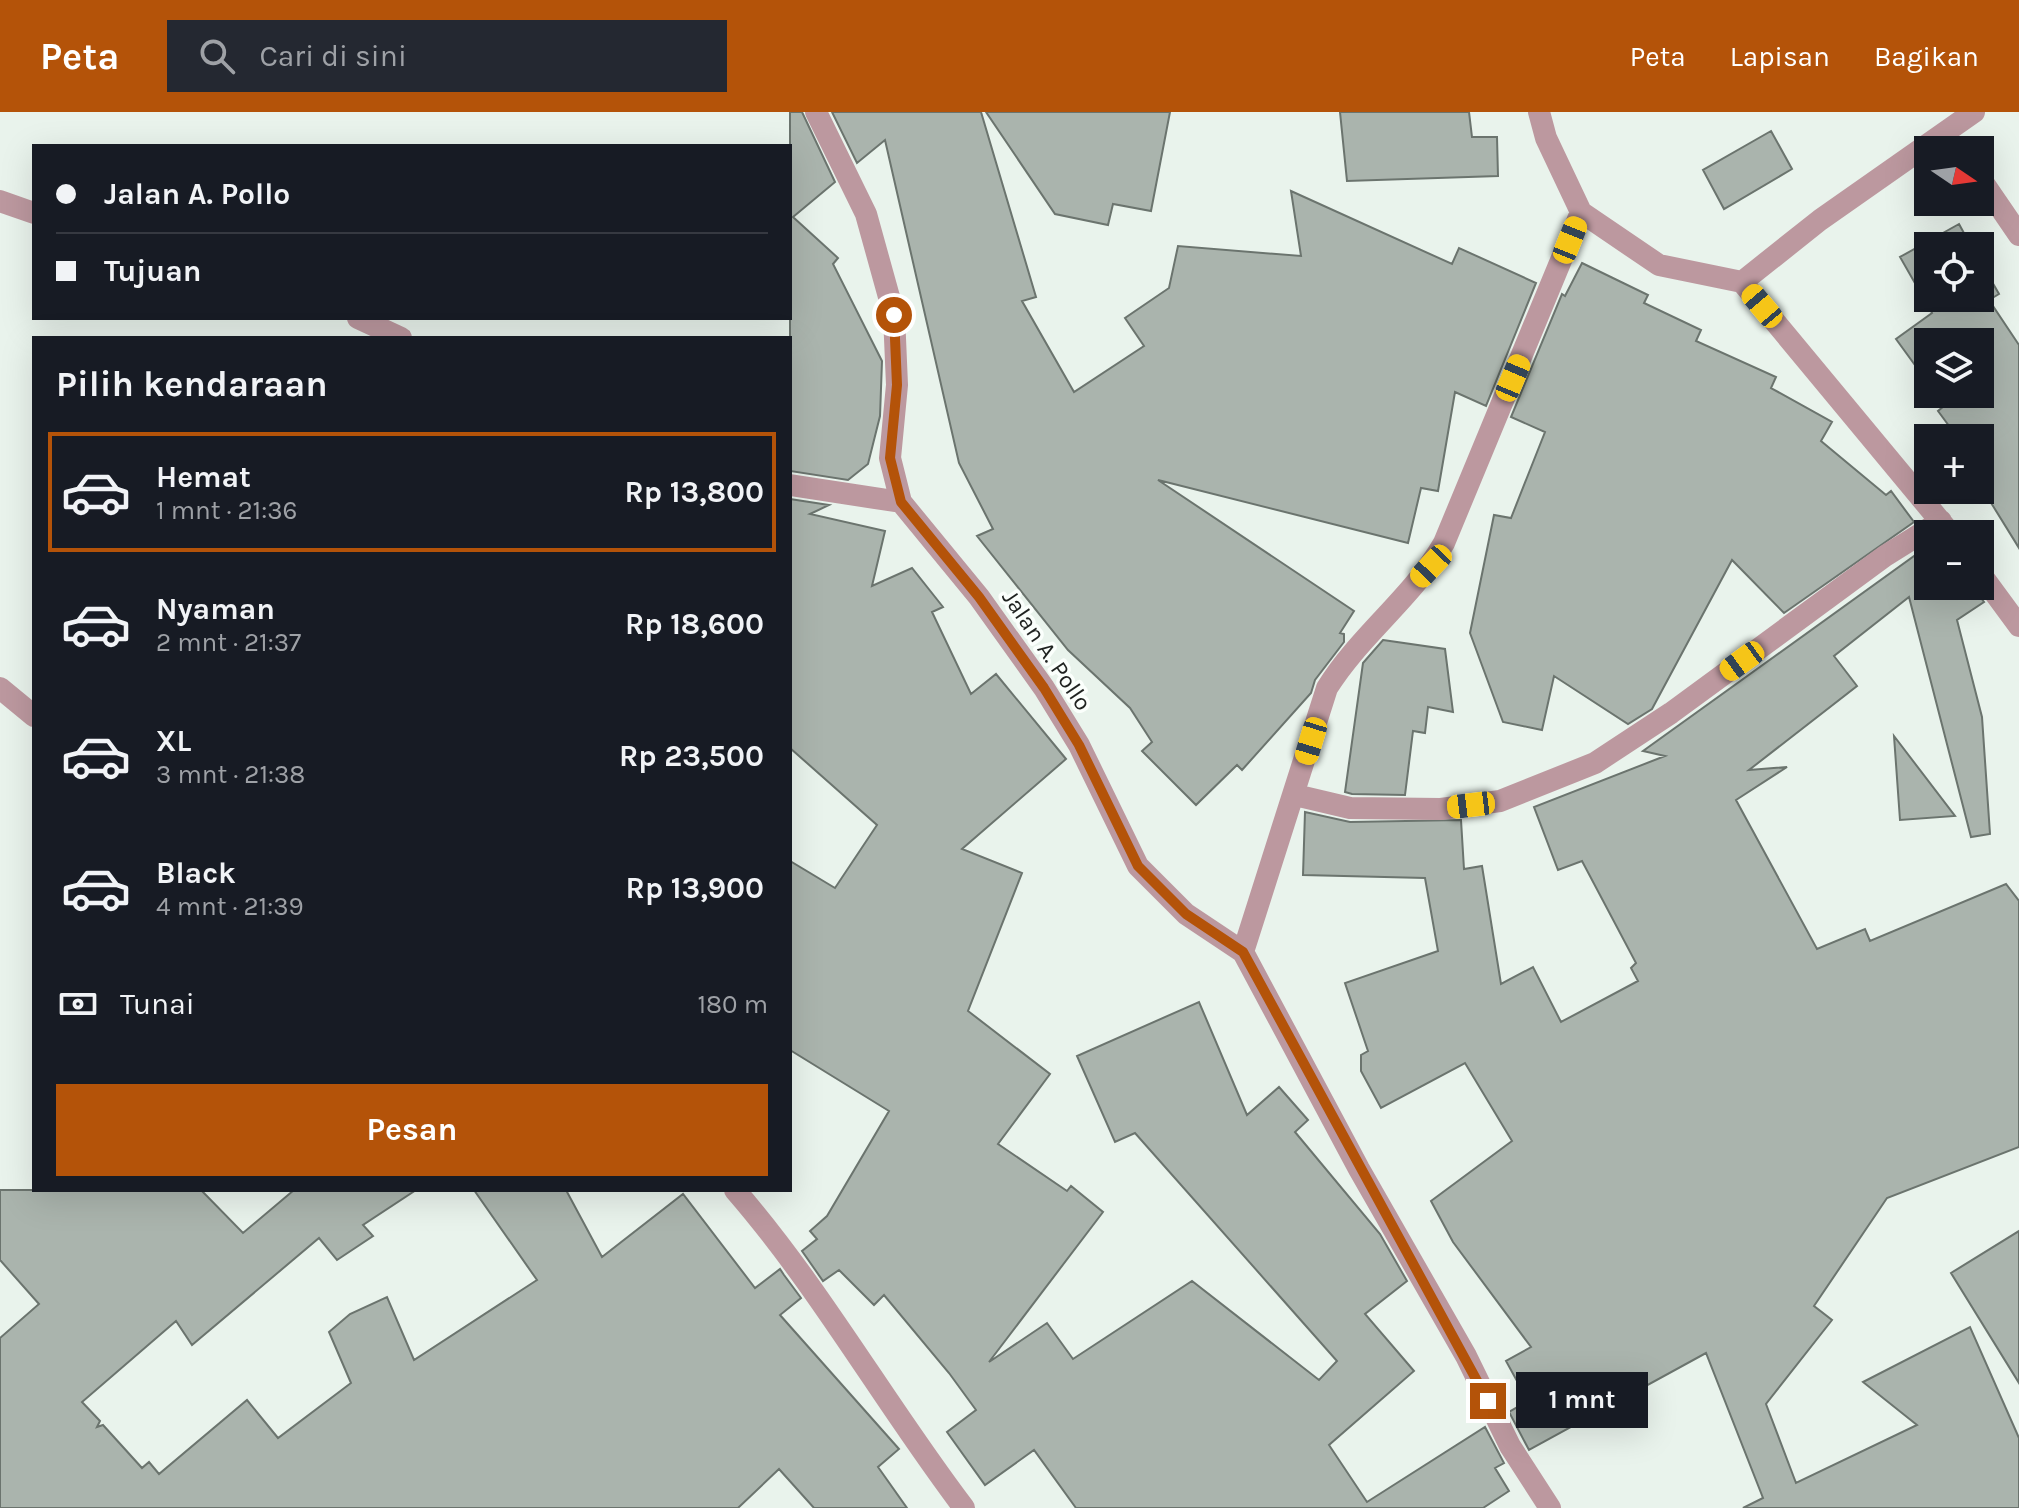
<!DOCTYPE html>
<html lang="id">
<head>
<meta charset="utf-8">
<style>
	body { margin:0; font-family:Karla,sans-serif; background:#242831; color:#f1f3f6; height:100vh; display:flex; flex-direction:column; font-size:30px; white-space:nowrap }
	* { box-sizing:border-box; margin:0 }
	p { font-size:26px; color:#9ea1a6 }
	.icon { flex:none; width:44px; height:44px; fill:none; stroke:currentColor; stroke-width:2; stroke-linecap:round; stroke-linejoin:round }
	.map { position:relative; flex:1; overflow:hidden }
	.side { position:absolute; left:32px; top:224px; width:760px; height:856px; display:flex; flex-direction:column; background:#171b24; border-radius:0px; box-shadow:0 8px 32px #0002 }
	.side>* { flex:none }
	.top-card { position:absolute; left:32px; top:32px; width:760px; height:176px; border-radius:0px; box-shadow:0 8px 32px #0002; display:grid; align-content:center; height:176px; padding:0 24px; background:#171b24 }
	.needle { width:52px; rotate:103deg }
	.controls { position:absolute; left:1914px; top:24px; display:grid; gap:16px }
	.controls a { display:grid; place-items:center; width:80px; height:80px; border-radius:0px; background:#171b24; box-shadow:0 8px 32px #0002; font-size:40px }
	.end { position:absolute; width:36px; height:36px; margin:-18px; border:10px solid #b45309; background:#fff; box-shadow:0 0 0 4px #fff }
	.from { border-radius:50% }
	.bubble { position:absolute; height:56px; border-radius:0px; background:#171b24; box-shadow:0 8px 32px #0002; font-size:26px; font-weight:700; line-height:56px; text-align:center }
	.car { position:absolute; width:24px; height:48px; margin:-24px -12px; border-radius:10px; box-shadow:0 0 6px 2px #0007; background:linear-gradient(#f5c518 24%,#345 0 40%,#f5c518 0 76%,#345 0 86%,#f5c518 0) }
	.top-card b { display:flex; align-items:center; gap:28px; height:76px; font-size:30px }
	.top-card b+b { border-top:2px solid #363941 }
	.top-card i { width:20px; height:20px; background:#f1f3f6 }
	ul { padding:0; list-style:none }
	li { display:flex; align-items:center; gap:24px; height:120px; margin:0 16px 12px; padding:0 8px; border:4px solid transparent; border-radius:0px }
	li div { flex:1 }
	li b { display:block; font-size:30px }
	li em { font-style:normal; font-weight:700 }
	li.on { border-color:#b45309 }
	li>.icon { width:72px; height:72px; stroke-width:1.5 }
	h2 { padding:0 24px; font-size:36px; line-height:96px }
	.pay { display:flex; align-items:center; gap:20px; height:88px; padding:0 24px; font-size:30px }
	.pay p { margin-inline-start:auto }
	.button { display:flex; gap:16px; margin-top:auto; padding:16px 24px }
	.button a { flex:1; height:92px; border-radius:0px; background:#b45309; color:#fff; font-size:32px; font-weight:700; line-height:92px; text-align:center }
	header { display:flex; align-items:center; gap:48px; box-sizing:border-box; height:112px; padding:0 40px; background:#b45309; color:#fff }
	header strong { font-size:38px }
	nav { display:flex; gap:44px; margin-inline-start:auto; font-size:28px }
	.search { width:560px; height:72px; background:#242831; display:flex; align-items:center; gap:20px; box-sizing:border-box; padding:0 28px; border-radius:0px; color:#9ea1a6; font-size:30px }
	.map>svg:first-child { display:block }
</style>
</head>
<body>
<header>
<strong>Peta</strong>
<div class="search"><svg class="icon" aria-label="search" viewBox="0 0 24 24"><circle cx="10" cy="10" r="6"/><path d="M15 15l6 6"/></svg>Cari di sini</div>
<nav><a>Peta</a><a>Lapisan</a><a>Bagikan</a></nav>
</header>
<div class="map">
<svg width="2019" height="1396" viewBox="0 0 2019 1396">
	<rect width="100%" height="100%" fill="#e9f3ec"/>
	<!-- building -->
	<path fill="#aab4ad" stroke="#6b746e" stroke-width="2" d="M790 0H802L835 70 793 105 838 146 833 152 882 249 880 304 868 352 848 368 790 359Z
		M832 0H981L1036 185 1022 189 1074 280 1144 234 1125 206 1169 176 1178 134 1301 144 1291 79 1452 152 1459 136 1536 171 1486 294 1455 280 1438 379 1421 376 1408 431 1158 368 1354 499 1340 521 1344 522V530L1315 568 1311 581 1242 658 1237 653 1196 693 1142 639 1152 630 1130 596 1068 538 977 424 993 417 959 351 885 28 857 51Z
		M986 0H1170L1151 99 1113 92 1108 113 1055 102Z
		M1340 0H1469L1472 25H1497L1498 64 1347 69Z
		M1771 19 1792 57 1724 97 1703 58Z
		M1959 112 1971 134H1928V186H1980V149L1999 182 1989 188 2019 233V436L1980 373V326H1958L1938 299 1944 294 1936 282H1980V230H1928V271L1896 227 1932 201 1900 145Z
		M1582 151 1648 183 1644 191 1701 218 1696 229 1776 265 1771 276 1832 310 1821 329 1886 383 1891 379 1914 410 1784 501 1732 448 1652 597 1628 612 1554 564 1542 618 1503 610 1470 521 1494 403 1511 406 1545 320 1511 305 1562 182 1565 184Z
		M790 387 829 393 810 402 885 419 872 474 912 456 943 495 932 500 971 582 996 562 1066 647 962 737 1022 761 968 899 1050 962 998 1032 1067 1079 1071 1074 1103 1100 989 1250 1047 1211 1073 1247 1192 1169 1319 1268 1337 1249 1135 1021 1115 1030 1077 944 1199 890 1247 1003 1279 975 1308 1008 1295 1020 1380 1122 1407 1169 1365 1202 1414 1259 1329 1333 1367 1390 1485 1315 1504 1351 1495 1356 1509 1379 1483 1396H1076L1034 1338 985 1373 947 1320 976 1298 949 1261 884 1183 874 1193 839 1158 823 1169 802 1139 817 1127 810 1119 827 1104 889 999 790 938V749L835 776 877 713 790 636Z
		M1928 434V470L1923 474H1972L1984 490 1957 508 1982 605 1990 722 1971 725 1909 485 1834 544 1857 574 1749 658 1787 655 1736 688 1817 837 1865 817 1870 829 2006 772 2019 789V1035L1887 1086 1814 1194 1832 1208 1766 1292 1796 1371 1917 1313 1863 1270 1970 1215 2019 1326V1396H1743L1763 1386 1706 1241 1529 1338 1509 1300 1528 1289 1506 1249 1531 1235 1453 1130 1431 1089 1512 1029 1465 951 1381 996 1361 959V943L1368 939 1345 871 1438 839 1425 766 1303 763 1305 700 1350 710 1461 708 1464 757 1482 754 1501 872 1533 855 1561 910 1638 869 1631 856 1636 851 1582 749 1558 758 1534 695 1665 644 1643 639Z
		M1383 528 1445 537 1453 600 1428 595 1425 621 1413 619 1405 683 1352 682 1345 680 1363 551Z
		M1894 624 1955 704 1900 708Z
		M0 1078H201L243 1121 294 1078H416L363 1113 373 1124 337 1148 319 1126 192 1233 176 1209 82 1290 100 1309 97 1315 103 1313 142 1356 149 1350 159 1362 247 1288 278 1326 351 1271 329 1220 350 1202 387 1185 414 1248 537 1168 474 1078H566L602 1145 683 1082 755 1176 780 1157 784 1163 801 1186 780 1203 899 1337 878 1355 907 1396H814L779 1357 738 1396H0V1226L39 1192 0 1148Z
		M2019 1119V1271L1951 1161Z"/>
	<g fill="none" stroke-linecap="round" stroke-linejoin="round">
		<!-- minor -->
		<path stroke="#bc989f" stroke-width="22" d="M816 0 866 102 894 203 897 273 890 346 901 390 979 485 1044 576 1079 633 1138 754 1186 802 1243 840 1359 1057 1466 1244 1510 1334 1550 1396
			M1539 0 1546 26 1581 100 1659 153 1742 170 1951 422
			M1980 66 2019 123
			M0 89 34 101
			M1742 170 1820 108 1974 0
			M358 206 401 226
			M790 373 901 390
			M1980 461 2019 514
			M0 576 34 604
			M1295 683 1350 696 1441 697 1500 689 1595 651 1671 601 1885 444 1941 409
			M1243 840 1327 576C1360 523 1413 485 1444 431L1581 100
			M735 1078C820 1176 885 1292 964 1396"/>
	</g>
	<g fill="none" stroke-linecap="round" stroke-linejoin="round">
		<!-- route -->
		<path stroke="#b45309" stroke-width="10" d="M894 203 897 273 890 346 901 390 979 485 1044 576 1079 633 1138 754 1186 802 1243 840 1488 1289"/>
	</g>
	<g text-anchor="middle" stroke-width="7" stroke-linejoin="round" paint-order="stroke">
		<!-- street labels -->
		<g font-size="24" fill="#1f2220" stroke="#fbfffc">
			<text transform="translate(1047 538) rotate(56)" y="8">Jalan A. Pollo</text>
		</g>
	</g>
</svg>
<div class="controls">
<a><svg class="needle" viewBox="-14 -14 28 28"><path d="M0-13l5 13h-10z" fill="#e53935"/><path d="M0 13l5-13h-10z" fill="#9ea1a6"/></svg></a>
<a><svg class="icon" aria-label="locate" viewBox="0 0 24 24"><circle cx="12" cy="12" r="6"/><path d="M12 2v4M12 18v4M2 12h4M18 12h4"/></svg></a>
<a><svg class="icon" aria-label="layers" viewBox="0 0 24 24"><path d="M12 4l9 5-9 5-9-5zM3 14l9 5 9-5"/></svg></a>
<a>+</a>
<a>−</a>
</div>
<i class="end from" style="left:894px;top:203px"></i>
<i class="end" style="left:1488px;top:1289px"></i>
<div class="bubble" style="left:1516px;top:1260px;width:132px">1 mnt</div>
<i class="car" style="left:1570px;top:128px;rotate:22deg"></i>
<i class="car" style="left:1762px;top:194px;rotate:320deg"></i>
<i class="car" style="left:1513px;top:266px;rotate:23deg"></i>
<i class="car" style="left:1431px;top:454px;rotate:223deg"></i>
<i class="car" style="left:1742px;top:549px;rotate:234deg"></i>
<i class="car" style="left:1311px;top:629px;rotate:197deg"></i>
<i class="car" style="left:1471px;top:693px;rotate:263deg"></i>
<div class="top-card">
<b><i class="from"></i>Jalan A. Pollo</b>
<b><i></i>Tujuan</b>
</div>
<section class="side">
<h2>Pilih kendaraan</h2>
<ul>
<li class="on"><svg class="icon" aria-label="car" viewBox="0 0 24 24"><path d="M5 17H2v-5l4-1 3-4h7l3 4 3 1v5h-3M9 17h6M6 11h13"/><circle cx="7" cy="17" r="2"/><circle cx="17" cy="17" r="2"/></svg><div><b>Hemat</b><p>1 mnt · 21:36</p></div><em>Rp 13,800</em></li>
<li><svg class="icon" aria-label="car" viewBox="0 0 24 24"><path d="M5 17H2v-5l4-1 3-4h7l3 4 3 1v5h-3M9 17h6M6 11h13"/><circle cx="7" cy="17" r="2"/><circle cx="17" cy="17" r="2"/></svg><div><b>Nyaman</b><p>2 mnt · 21:37</p></div><em>Rp 18,600</em></li>
<li><svg class="icon" aria-label="car" viewBox="0 0 24 24"><path d="M5 17H2v-5l4-1 3-4h7l3 4 3 1v5h-3M9 17h6M6 11h13"/><circle cx="7" cy="17" r="2"/><circle cx="17" cy="17" r="2"/></svg><div><b>XL</b><p>3 mnt · 21:38</p></div><em>Rp 23,500</em></li>
<li><svg class="icon" aria-label="car" viewBox="0 0 24 24"><path d="M5 17H2v-5l4-1 3-4h7l3 4 3 1v5h-3M9 17h6M6 11h13"/><circle cx="7" cy="17" r="2"/><circle cx="17" cy="17" r="2"/></svg><div><b>Black</b><p>4 mnt · 21:39</p></div><em>Rp 13,900</em></li>
</ul>
<div class="pay"><svg class="icon" aria-label="cash" viewBox="0 0 24 24"><path d="M3 7h18v10H3z"/><circle cx="12" cy="12" r="2"/></svg>Tunai<p>180 m</p></div>
<div class="button"><a>Pesan</a></div>
</section>
</div>
</body>
</html>
